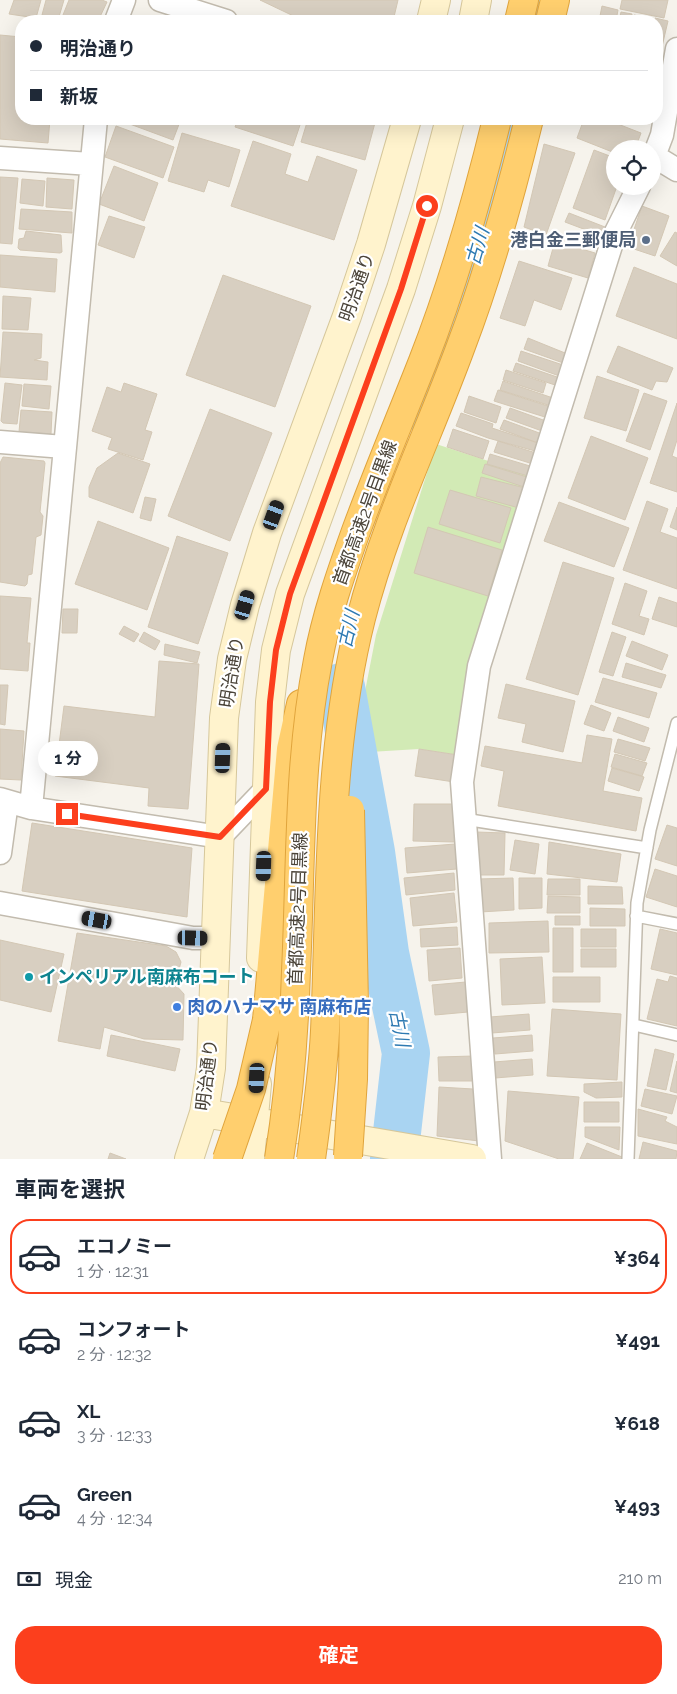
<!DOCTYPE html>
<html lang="ja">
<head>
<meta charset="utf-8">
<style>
	body { margin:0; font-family:Raleway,"Noto Sans JP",sans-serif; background:#f2f2f3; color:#1f2937; height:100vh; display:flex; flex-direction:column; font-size:19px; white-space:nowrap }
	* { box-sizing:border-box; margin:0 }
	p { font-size:16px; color:#747a83 }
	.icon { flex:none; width:28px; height:28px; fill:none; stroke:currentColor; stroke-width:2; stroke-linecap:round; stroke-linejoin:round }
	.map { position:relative; height:1159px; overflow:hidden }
	.sheet { display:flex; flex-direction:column; background:#fff; flex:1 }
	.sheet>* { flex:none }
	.guide { position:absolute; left:15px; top:15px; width:648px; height:110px; border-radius:20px; box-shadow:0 5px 20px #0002; display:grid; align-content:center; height:110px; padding:0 15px; background:#fff }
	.controls { position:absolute; left:606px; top:140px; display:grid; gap:10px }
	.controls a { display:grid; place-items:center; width:55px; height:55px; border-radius:50%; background:#fff; box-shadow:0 5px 20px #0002; font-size:25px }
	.end { position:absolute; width:22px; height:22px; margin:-11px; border:6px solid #fc3f1d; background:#fff; box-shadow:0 0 0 2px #fff }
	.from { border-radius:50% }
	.bubble { position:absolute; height:35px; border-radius:18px; background:#fff; box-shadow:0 5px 20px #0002; font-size:16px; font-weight:700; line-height:35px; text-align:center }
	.car { position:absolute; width:15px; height:30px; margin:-15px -8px; border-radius:6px; box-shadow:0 0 4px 1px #0007; background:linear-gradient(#222 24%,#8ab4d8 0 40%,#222 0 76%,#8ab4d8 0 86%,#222 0) }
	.guide b { display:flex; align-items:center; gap:18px; height:48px; font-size:19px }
	.guide b+b { border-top:1px solid #e0e1e3 }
	.guide i { width:12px; height:12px; background:#1f2937 }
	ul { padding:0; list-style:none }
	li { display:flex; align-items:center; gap:15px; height:75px; margin:0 10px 8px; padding:0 5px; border:2px solid transparent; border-radius:20px }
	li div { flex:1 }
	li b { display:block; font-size:19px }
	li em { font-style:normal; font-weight:700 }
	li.on { border-color:#fc3f1d }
	li>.icon { width:45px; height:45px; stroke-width:1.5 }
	h2 { padding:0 15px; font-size:22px; line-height:60px }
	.pay { display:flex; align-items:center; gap:12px; height:55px; padding:0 15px; font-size:19px }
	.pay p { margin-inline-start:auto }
	.action { display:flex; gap:10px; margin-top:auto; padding:10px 15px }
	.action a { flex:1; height:58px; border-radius:20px; background:#fc3f1d; color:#fff; font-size:20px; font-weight:700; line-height:58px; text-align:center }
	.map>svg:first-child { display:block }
</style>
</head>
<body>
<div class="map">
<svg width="677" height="1159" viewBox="0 0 677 1159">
	<rect width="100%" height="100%" fill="#f6f3ec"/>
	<!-- green -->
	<path fill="#d2eab5" d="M436 444 538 477 458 755 419 749 353 753 376 635Z"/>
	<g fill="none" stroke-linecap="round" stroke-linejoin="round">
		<!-- river -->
		<path stroke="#a9d4f2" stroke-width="48" d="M535 21 539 0
			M424 409 456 318 515 119
			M341 687 371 852 385 953 406 1053 394 1159"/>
	</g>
	<!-- building -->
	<path fill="#d8cfc1" stroke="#d3c7b4" d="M14 0H41L36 18 9 14Z
		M46 0H64L58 20 42 15Z
		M69 0H102L107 2 98 21H64L61 20Z
		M260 0H398L393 21H304Z
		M622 0H668L664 18 620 9Z
		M602 6 618 10 616 21H599Z
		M621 12 632 14 631 21H619Z
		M634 15 654 19V21H633Z
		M149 17 163 21H147Z
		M655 18 668 21 660 55H656Z
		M0 35 21 37V119H50L48 143 0 139Z
		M656 62 661 63 656 87Z
		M120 119H181L173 140 119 120Z
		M238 119H302L293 146 235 127Z
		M308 119H376L365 160 301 142Z
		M584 119H605L641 133 635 149H615V153L577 138Z
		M627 119H650L648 123Z
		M116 126 174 147 163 178 105 157Z
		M182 133 240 150 229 187 208 180 204 192 168 181Z
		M253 141 291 154 285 174 308 182 317 156 357 170 334 240 231 206Z
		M544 144 575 153 546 235 524 227Z
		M594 150 615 158V186H617L605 220 573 208Z
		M114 166 158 183 144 221 99 204Z
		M0 177 18 178 12 244 0 243Z
		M47 178 74 180 72 209 46 207Z
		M22 179 45 181 43 206 20 203Z
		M642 206 669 216 655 256 628 247Z
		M21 209 72 212V233L19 229Z
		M569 213 605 227 602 236 565 222Z
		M109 216 145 227 134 258 98 245Z
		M26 231 61 235 62 252 60 253 20 250 18 248 19 239 24 238Z
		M675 232 677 233V266L660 256Z
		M555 241 595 253 588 278 548 266Z
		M0 255 57 259 55 292 0 287Z
		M519 261 572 278 561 310 534 300 525 326 500 318Z
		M634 267 677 284V339L616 316Z
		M223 275 311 306 275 407 186 375Z
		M3 296 31 298 28 330 2 329Z
		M3 332 42 334 41 358 34 360 48 362 47 380 0 377Z
		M528 338 570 355 566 364 524 349Z
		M618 346 673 368 667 382 656 381 652 390 607 372Z
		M521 351 566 366 562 377 518 361Z
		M516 363 560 378 558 386 513 371Z
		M506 370 546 383 543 393 503 380Z
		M597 376 639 390 626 431 584 418Z
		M503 381 553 398 551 406 500 390Z
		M5 383 22 385 17 424 3 423 1 421Z
		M124 383 157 394 145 430 152 432 143 460 108 449 112 438 92 431 107 387 121 392Z
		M24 384 51 386 49 409 22 406Z
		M498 390 551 407 548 418 494 401Z
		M644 393 667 401 650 450 626 441Z
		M469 396 501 407 496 423 464 412Z
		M677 403V440L672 456 677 458V492L650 483Z
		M510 408 546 421 542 431 506 418Z
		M210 409 272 433 230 541 168 516Z
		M21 410 52 412 51 434 19 432Z
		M461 413 493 424 492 428 538 443 535 451 488 438 456 426Z
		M504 420 542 434 538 443 500 429Z
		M453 429 489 441 483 459 447 447Z
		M591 436 648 458 625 520 568 498Z
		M498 441 536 453 533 464 494 452Z
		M118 453 150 464 133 513 89 497V487L97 468Z
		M490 454 530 466 528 476 487 464Z
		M3 457 44 461 45 463 40 512 43 516 41 535 36 537 32 574 28 575 27 584 25 586 0 582V463Z
		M485 464 527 477 524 487 482 473Z
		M481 477 525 488 519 508 476 496Z
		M450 490 511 508 500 543 439 524Z
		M145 497 156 499 151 521 140 518Z
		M647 501 668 509 660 532 677 538V589L623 570Z
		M559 502 629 528 614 567 544 541Z
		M677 507V530L670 527Z
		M98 521 169 548 147 610 75 584Z
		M428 527 502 550 488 596 414 573Z
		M177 536 228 553 198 644 148 627Z
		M563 562 614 578 578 695 526 679Z
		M625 583 647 591 639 616 649 619 644 635 612 624Z
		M0 596 31 598 27 643H30L28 671 0 669Z
		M659 597 677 603V627L652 619Z
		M63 609H78L77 633H62Z
		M124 626 139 634 134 642 119 634Z
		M144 632 160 641 155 650 139 641Z
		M612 632 626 637 613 676 599 672Z
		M632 641 668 655 662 670 626 656Z
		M165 644 200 652 197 663 164 655Z
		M159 661 199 664 188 809 148 806 149 788 55 776 64 706 155 717Z
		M626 663 666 675 661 688 622 677Z
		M603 678 657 693 649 718 595 702Z
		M506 684 575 701 563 752 522 742 526 724 498 718Z
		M0 685H8L5 725 0 724Z
		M591 705 611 713 604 731 584 724Z
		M618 717 649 728 644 742 613 731Z
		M0 729 24 731 21 780 0 779Z
		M587 735 612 739 603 791 642 798 636 831 498 806 504 771 481 766 485 746 582 763Z
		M618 739 650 748 645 761 614 752Z
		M419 749 458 755 454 782 415 776Z
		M615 754 647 763 642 776 611 767Z
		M612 768 644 777 639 791 608 781Z
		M414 804H456L455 842 413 841Z
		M32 823 192 848 187 917 22 891Z
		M667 825 677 828V866L655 859Z
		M476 832 505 833 504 875H476Z
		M515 840 539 844 535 874 510 870Z
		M549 842 621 854 617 882 547 874Z
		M455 844 457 869 407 873 405 848Z
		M655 869 677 876V907L646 897Z
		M454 873 455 890 406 895 404 878Z
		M513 878 514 910 480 912 478 879Z
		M519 878H542V908L519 909Z
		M548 879H580V895H547Z
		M588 886 622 887 623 904H588Z
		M454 893 457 922 413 926 410 898Z
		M548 896 580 897V913H547Z
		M590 908 625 909V926H590Z
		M555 916H580V925H555Z
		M548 921 549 952 489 953V923Z
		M457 927 458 945 421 947 420 929Z
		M553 928H573V972H553Z
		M581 929H616V947H581Z
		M660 929 677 933V975L651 969Z
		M77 933 166 946 176 952 181 962 177 977 173 982 184 994 183 1040 144 1039 104 1027 100 1049 58 1041Z
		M0 940 64 954 51 1012 0 1000Z
		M460 948 462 978 429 981 427 950Z
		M581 949H616V967H581Z
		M542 957 545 1003 502 1005 500 959Z
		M670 976 677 978V1026L647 1019 657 979 668 982Z
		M553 977H600V1002H553Z
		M466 982 468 1012 435 1015 432 985Z
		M552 1009 621 1014 617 1080 547 1076Z
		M529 1014 530 1030 492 1033 490 1017Z
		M111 1035 180 1049 175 1071 107 1056Z
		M532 1035 533 1051 495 1054 493 1038Z
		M655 1049 674 1054 666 1090 647 1086Z
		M474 1056V1081H439L438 1057Z
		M532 1059 533 1075 495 1078 494 1062Z
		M677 1061V1093L670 1091Z
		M622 1082V1097L596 1098 584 1092V1084Z
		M439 1087 473 1089 479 1141 437 1136Z
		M645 1089 677 1096 672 1114 641 1106Z
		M508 1091 579 1097 573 1159H559L505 1141Z
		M584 1102H619V1122H584Z
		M638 1109 667 1117 665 1121 677 1127V1144L638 1136Z
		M585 1127H620L619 1150 585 1137Z
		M643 1142 677 1151 676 1159H639Z
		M587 1143 622 1157V1159H580Z
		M110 1153 126 1159H108Z"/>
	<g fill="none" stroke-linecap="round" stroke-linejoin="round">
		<!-- lane casing -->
		<g stroke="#c2bbae" stroke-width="14">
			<path id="lane" d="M464 819 647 848
				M636 916 677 924
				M634 1025 677 1035
				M628 1159 637 903 650 830 677 723"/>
		</g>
		<!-- street casing -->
		<g stroke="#c2bbae" stroke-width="25">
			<path id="street" d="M160 0 226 21
				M116 21 124 0
				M654 156 662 135 677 49
				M0 158 91 164
				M652 159 654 156 677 170
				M0 442 64 447
				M0 799 31 808 220 837 266 789
				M31 808 96 119
				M0 853 7 802
				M0 903 193 938H216
				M490 1159 462 782 479 666 614 236 639 186"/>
		</g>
		<!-- secondary casing -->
		<g stroke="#d6c79b" stroke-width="30">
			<path id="secondary" d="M431 21 436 0
				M473 21 477 0
				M261 958 270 702 276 650 290 594 401 289 427 206 450 119
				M204 1113 472 1159
				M189 1159 204 1113 211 1068 224 718 232 659 245 605 267 533 347 316 371 244 407 119
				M250 1159 257 1084"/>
		</g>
		<!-- highway casing -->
		<g stroke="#e0a43c" stroke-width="30">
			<path id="highway" d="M519 21 524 0
				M550 21 555 0
				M267 1020 291 749 301 704"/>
		</g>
		<!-- lane -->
		<use href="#lane" stroke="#fff" stroke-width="11"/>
		<!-- street -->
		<use href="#street" stroke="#fff" stroke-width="22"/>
		<!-- secondary -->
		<use href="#secondary" stroke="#fff3cd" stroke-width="28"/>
		<!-- highway -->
		<use href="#highway" stroke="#ffcf6e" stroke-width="28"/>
		<!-- highway-bridge casing -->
		<g stroke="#e0a43c" stroke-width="30" stroke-linecap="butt">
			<path id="highway-bridge" d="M348 1156 353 1079 354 1005 350 810
				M227 1159 251 1089 267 1020
				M279 1159C289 1097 294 1034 296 971 301 867 298 763 318 660 326 616 341 573 356 531 377 474 401 417 423 361 454 282 477 201 497 119
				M311 1159C317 1116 323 1073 325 1031 331 893 327 753 361 618 385 524 428 436 461 346 490 270 510 197 529 119"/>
		</g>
		<!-- highway-bridge -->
		<use href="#highway-bridge" stroke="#ffcf6e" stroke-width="28"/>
	</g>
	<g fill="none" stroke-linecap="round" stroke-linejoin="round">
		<!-- route -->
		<path stroke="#fc3f1d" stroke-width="6" d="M67 814 220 837 266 789 270 702 276 650 290 594 401 289 427 206"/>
	</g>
	<!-- markers -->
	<circle fill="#5c6f8a" stroke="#fff" stroke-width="2" cx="646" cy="240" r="5"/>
	<circle fill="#0f9aa8" stroke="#fff" stroke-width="2" cx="29" cy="977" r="5"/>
	<circle fill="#3f7fe0" stroke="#fff" stroke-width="2" cx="177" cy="1007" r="5"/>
	<g text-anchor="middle" stroke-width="4.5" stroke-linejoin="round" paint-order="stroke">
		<!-- service labels -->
		<g font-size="18" font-weight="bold" fill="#4e5e75" stroke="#fff" text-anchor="end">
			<text x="636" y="246">港白金三郵便局</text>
		</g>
		<!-- street labels -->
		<g font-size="18" fill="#4b4439" stroke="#fff">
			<text transform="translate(357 287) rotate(-71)" y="6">明治通り</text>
			<text transform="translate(365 513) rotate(-70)" y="6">首都高速2号目黒線</text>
			<text transform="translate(232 672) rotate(-81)" y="6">明治通り</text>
			<text transform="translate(298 909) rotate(-88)" y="6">首都高速2号目黒線</text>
			<text transform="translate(207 1075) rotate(-83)" y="6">明治通り</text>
		</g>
		<!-- culture labels -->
		<g font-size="18" font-weight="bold" fill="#0d838f" stroke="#fff" text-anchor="start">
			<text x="39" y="983">インペリアル南麻布コート</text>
		</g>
		<!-- shop labels -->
		<g font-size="18" font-weight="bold" fill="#366cbe" stroke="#fff" text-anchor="start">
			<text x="187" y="1013">肉のハナマサ 南麻布店</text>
		</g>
		<!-- water labels -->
		<g font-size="19" font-style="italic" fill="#2e7ab2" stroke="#fff">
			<text transform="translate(477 246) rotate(-74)" y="7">古川</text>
			<text transform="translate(348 629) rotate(-77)" y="7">古川</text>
			<text transform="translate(400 1028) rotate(79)" y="7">古川</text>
		</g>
	</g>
</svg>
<div class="controls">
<a><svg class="icon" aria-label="locate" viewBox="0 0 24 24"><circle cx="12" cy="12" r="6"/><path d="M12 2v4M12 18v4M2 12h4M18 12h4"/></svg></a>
</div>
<i class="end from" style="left:427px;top:206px"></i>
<i class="end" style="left:67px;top:814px"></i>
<div class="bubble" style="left:38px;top:741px;width:60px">1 分</div>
<i class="car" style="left:274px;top:515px;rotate:20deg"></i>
<i class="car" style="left:245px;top:605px;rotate:17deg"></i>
<i class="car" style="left:223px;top:758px;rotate:2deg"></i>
<i class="car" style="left:264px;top:866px;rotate:182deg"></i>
<i class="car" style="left:97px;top:920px;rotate:280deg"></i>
<i class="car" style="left:193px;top:938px;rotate:91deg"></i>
<i class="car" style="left:257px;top:1078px;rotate:183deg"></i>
<div class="guide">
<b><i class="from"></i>明治通り</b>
<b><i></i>新坂</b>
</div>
</div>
<section class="sheet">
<h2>車両を選択</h2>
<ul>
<li class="on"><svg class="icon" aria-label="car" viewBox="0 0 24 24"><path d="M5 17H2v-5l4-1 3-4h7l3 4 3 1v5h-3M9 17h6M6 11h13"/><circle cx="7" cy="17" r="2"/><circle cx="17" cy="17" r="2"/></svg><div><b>エコノミー</b><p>1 分 · 12:31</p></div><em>¥364</em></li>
<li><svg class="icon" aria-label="car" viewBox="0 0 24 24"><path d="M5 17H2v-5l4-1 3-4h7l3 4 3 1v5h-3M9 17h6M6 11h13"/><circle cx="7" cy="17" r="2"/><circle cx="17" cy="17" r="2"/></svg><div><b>コンフォート</b><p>2 分 · 12:32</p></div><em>¥491</em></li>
<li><svg class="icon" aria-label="car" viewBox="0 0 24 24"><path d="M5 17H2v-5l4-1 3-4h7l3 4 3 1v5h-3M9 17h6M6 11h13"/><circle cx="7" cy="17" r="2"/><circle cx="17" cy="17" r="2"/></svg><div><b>XL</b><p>3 分 · 12:33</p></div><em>¥618</em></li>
<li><svg class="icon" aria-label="car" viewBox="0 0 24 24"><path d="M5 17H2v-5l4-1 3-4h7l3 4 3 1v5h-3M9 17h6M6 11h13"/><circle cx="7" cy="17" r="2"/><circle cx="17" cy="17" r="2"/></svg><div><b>Green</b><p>4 分 · 12:34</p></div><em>¥493</em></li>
</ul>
<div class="pay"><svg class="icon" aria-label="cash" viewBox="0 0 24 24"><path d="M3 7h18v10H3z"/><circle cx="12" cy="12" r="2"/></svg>現金<p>210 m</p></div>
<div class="action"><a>確定</a></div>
</section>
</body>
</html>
